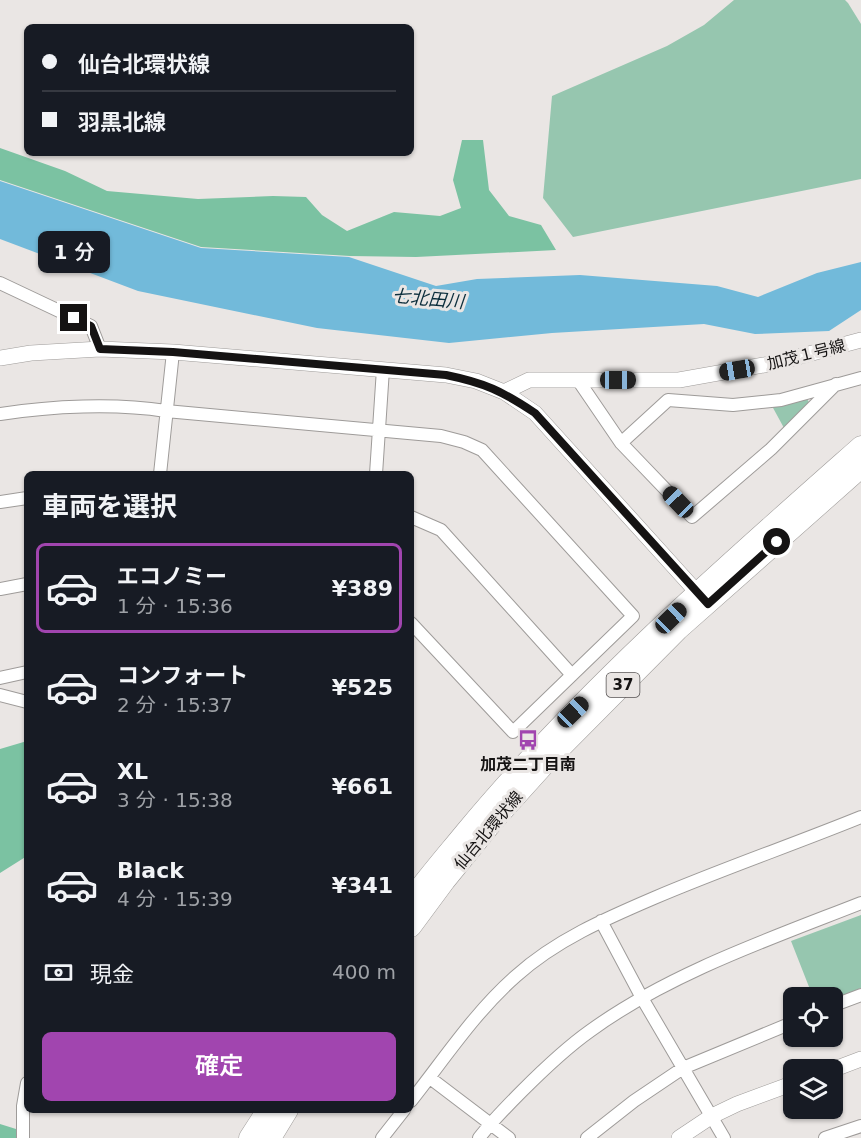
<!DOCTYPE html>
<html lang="ja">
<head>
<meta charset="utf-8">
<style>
	body { margin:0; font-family:"DejaVu Sans","Noto Sans JP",sans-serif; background:#242831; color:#f1f3f6; height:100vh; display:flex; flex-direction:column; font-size:22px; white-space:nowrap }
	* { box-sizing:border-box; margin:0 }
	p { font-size:20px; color:#9ea1a6 }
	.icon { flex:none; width:33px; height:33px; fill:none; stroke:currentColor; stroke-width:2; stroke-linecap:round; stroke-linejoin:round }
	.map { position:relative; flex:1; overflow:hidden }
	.drawer { position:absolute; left:24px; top:471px; width:390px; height:642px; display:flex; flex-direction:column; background:#171b24; border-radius:9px; box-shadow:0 2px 4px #0004 }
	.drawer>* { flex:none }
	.top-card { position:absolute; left:24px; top:24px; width:390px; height:132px; border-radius:9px; box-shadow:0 2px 4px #0004; display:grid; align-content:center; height:132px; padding:0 18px; background:#171b24 }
	.buttons { position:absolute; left:783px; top:987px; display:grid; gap:12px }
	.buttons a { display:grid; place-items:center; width:60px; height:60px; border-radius:9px; background:#171b24; box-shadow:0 2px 4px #0004; font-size:30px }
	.end { position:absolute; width:27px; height:27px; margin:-14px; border:8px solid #151313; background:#fff; box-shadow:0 0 0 3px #fff }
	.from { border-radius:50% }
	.bubble { position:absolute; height:42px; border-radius:9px; background:#171b24; box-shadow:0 2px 4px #0004; font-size:20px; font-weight:600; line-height:42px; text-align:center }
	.car { position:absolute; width:18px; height:36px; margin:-18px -9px; border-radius:8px; box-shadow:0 0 4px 2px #0007; background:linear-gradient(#222 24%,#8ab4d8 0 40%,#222 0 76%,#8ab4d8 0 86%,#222 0) }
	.top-card b { display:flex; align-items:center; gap:21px; height:57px; font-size:22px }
	.top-card b+b { border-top:2px solid #363941 }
	.top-card i { width:15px; height:15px; background:#f1f3f6 }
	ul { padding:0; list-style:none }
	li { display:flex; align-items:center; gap:18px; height:90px; margin:0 12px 9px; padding:0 6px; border:3px solid transparent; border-radius:9px }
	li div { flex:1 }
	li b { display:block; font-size:22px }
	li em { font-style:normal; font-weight:600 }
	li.on { border-color:#a145af }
	li>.icon { width:54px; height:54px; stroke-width:1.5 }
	h2 { padding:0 18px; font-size:27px; line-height:72px }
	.pay { display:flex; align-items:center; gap:15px; height:66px; padding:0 18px; font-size:22px }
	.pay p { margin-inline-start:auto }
	.cta { display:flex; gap:12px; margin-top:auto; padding:12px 18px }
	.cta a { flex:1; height:69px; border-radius:9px; background:#a145af; color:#fff; font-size:24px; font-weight:600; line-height:69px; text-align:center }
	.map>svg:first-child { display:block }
</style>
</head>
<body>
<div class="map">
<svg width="861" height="1138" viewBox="0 0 861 1138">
	<rect width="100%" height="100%" fill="#eae6e4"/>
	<!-- green -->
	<path fill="#96c6af" d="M734 0H845L848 3 861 24V179L573 237 543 198 552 96 667 46 704 25Z
		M806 397 810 404 784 428 772 406Z
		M861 915V988L833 1000 832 998 813 997 791 941Z"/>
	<!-- forest -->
	<path fill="#7bc2a2" d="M462 140H483L489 190 509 216 541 225 556 250 416 257 350 256 201 247 0 180V148L65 171 107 191 198 199 273 196 306 197 322 215 347 231 394 212 440 216 461 208 453 180Z
		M27 741V856L0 873V749Z
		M0 1124 16 1129V1138H0Z"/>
	<!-- water -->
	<path fill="#72bada" d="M0 181 201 248 349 257 436 286 477 279 580 275 717 286 758 297 817 273 861 262V310L829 331 755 334 704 324 552 333 449 343 317 328 138 291 0 239Z"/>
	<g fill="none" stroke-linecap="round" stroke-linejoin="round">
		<!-- minor casing -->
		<g stroke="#9e9b99" stroke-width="14">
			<path id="minor" d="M0 283 91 326 100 349
				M578 380 621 443 692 517 771 449 836 384
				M0 414C52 406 115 403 166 411L441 436 464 442 482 450 633 616 513 732 411 623
				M621 443 668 400 733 405 781 400 861 378
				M160 474 173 352
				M376 474 383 369
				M0 502 27 498
				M411 517 441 530 572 675
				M0 589 27 584
				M0 678 27 672
				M0 695 27 702
				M601 921 642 998 724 1138
				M832 1006 861 995
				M430 1078 509 1138
				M411 1101C445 1058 475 1012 516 976 556 940 605 919 654 898 722 869 792 845 861 817
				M23 1138V1106L27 1083
				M382 1138 404 1110
				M479 1138C492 1121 507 1106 522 1091 543 1070 566 1048 590 1031 668 974 772 938 861 903
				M587 1138 634 1101 683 1068 794 1022
				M825 1138 861 1126"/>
		</g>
		<!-- tertiary casing -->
		<g stroke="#9e9b99" stroke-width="16">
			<path id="tertiary" d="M0 358 31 353 100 349 173 352 446 375 476 381 504 392 535 413 704 600
				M504 392 529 380H679L775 363 861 340
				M832 1070 861 1059
				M679 1138 712 1116 737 1104 794 1083"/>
		</g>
		<!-- primary casing -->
		<g stroke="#9e9b99" stroke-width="21">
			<path id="primary" d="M411 899C428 876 447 854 465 832 583 690 723 568 861 446
				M411 927 445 881 493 822 548 761 678 630 861 468
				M249 1138 267 1110
				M271 1138 288 1110"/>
		</g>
		<!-- minor -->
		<use href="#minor" stroke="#fff" stroke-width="12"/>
		<!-- tertiary -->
		<use href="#tertiary" stroke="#fff" stroke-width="15"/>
		<!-- primary -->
		<use href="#primary" stroke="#fff" stroke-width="20"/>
	</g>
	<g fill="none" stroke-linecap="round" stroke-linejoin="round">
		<!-- route -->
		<path stroke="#151313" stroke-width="8" d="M74 318 91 326 100 349 173 352 446 375C485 383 502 391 535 413L708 604 777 542"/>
	</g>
	<!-- icons -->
	<defs>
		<g id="bus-bare" transform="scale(1.62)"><path d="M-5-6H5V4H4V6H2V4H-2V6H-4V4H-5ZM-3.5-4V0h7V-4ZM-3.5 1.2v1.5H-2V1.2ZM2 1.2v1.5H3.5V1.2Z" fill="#a145af" stroke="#eae6e4" stroke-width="2.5" paint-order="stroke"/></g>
	</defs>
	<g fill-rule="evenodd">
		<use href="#bus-bare" x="528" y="740"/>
	</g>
	<g text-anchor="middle" stroke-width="6" stroke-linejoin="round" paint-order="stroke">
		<!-- shield labels -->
		<rect fill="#eae6e4" stroke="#555252" stroke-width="1.5" x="606.5" y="673" width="33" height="24" rx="4.5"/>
		<g font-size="15" font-weight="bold" fill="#151313">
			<text x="623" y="690">37</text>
		</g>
		<!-- street labels -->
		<g font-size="16" fill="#151313" stroke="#eae6e4">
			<text transform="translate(806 354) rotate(-14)" y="6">加茂１号線</text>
			<text transform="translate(488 830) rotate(-50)" y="6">仙台北環状線</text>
		</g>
		<!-- poi labels -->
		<g font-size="16" font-weight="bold" fill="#151313" stroke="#eae6e4">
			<text x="528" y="770">加茂二丁目南</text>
		</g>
		<!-- water labels -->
		<g font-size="18" font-style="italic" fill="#0d2f3d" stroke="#eae6e4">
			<text transform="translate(428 299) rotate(5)" y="6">七北田川</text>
		</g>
	</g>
</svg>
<div class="buttons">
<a><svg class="icon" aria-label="locate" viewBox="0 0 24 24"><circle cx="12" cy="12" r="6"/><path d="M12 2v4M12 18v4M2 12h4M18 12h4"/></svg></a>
<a><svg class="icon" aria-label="layers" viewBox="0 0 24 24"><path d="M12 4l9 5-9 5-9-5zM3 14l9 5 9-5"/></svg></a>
</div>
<i class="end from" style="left:777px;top:542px"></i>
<i class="end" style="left:74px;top:318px"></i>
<div class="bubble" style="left:38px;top:231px;width:72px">1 分</div>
<i class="car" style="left:737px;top:370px;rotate:260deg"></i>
<i class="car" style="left:618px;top:380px;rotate:90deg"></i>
<i class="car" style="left:678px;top:502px;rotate:316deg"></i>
<i class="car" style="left:671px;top:618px;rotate:46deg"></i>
<i class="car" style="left:573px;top:712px;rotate:46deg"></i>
<div class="top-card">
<b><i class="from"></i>仙台北環状線</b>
<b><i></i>羽黒北線</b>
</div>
<section class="drawer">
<h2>車両を選択</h2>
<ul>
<li class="on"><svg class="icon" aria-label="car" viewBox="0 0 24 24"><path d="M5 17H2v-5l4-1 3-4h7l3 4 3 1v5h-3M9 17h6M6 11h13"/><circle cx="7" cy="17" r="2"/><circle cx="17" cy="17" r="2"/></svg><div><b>エコノミー</b><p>1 分 · 15:36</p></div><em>¥389</em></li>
<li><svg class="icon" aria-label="car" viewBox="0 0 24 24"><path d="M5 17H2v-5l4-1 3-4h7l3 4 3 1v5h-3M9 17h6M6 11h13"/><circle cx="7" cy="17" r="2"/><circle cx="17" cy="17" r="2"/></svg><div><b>コンフォート</b><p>2 分 · 15:37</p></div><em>¥525</em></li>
<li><svg class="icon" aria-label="car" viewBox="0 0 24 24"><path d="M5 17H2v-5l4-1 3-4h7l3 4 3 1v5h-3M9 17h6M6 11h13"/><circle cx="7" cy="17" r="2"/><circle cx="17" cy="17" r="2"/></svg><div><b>XL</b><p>3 分 · 15:38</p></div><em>¥661</em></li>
<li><svg class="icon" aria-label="car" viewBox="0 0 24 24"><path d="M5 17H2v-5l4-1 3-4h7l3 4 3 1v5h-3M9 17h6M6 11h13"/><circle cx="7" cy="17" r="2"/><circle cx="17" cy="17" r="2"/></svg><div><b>Black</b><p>4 分 · 15:39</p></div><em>¥341</em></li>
</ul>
<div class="pay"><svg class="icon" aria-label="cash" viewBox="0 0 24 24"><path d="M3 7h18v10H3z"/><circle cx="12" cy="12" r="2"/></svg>現金<p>400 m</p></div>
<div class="cta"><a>確定</a></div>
</section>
</div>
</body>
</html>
